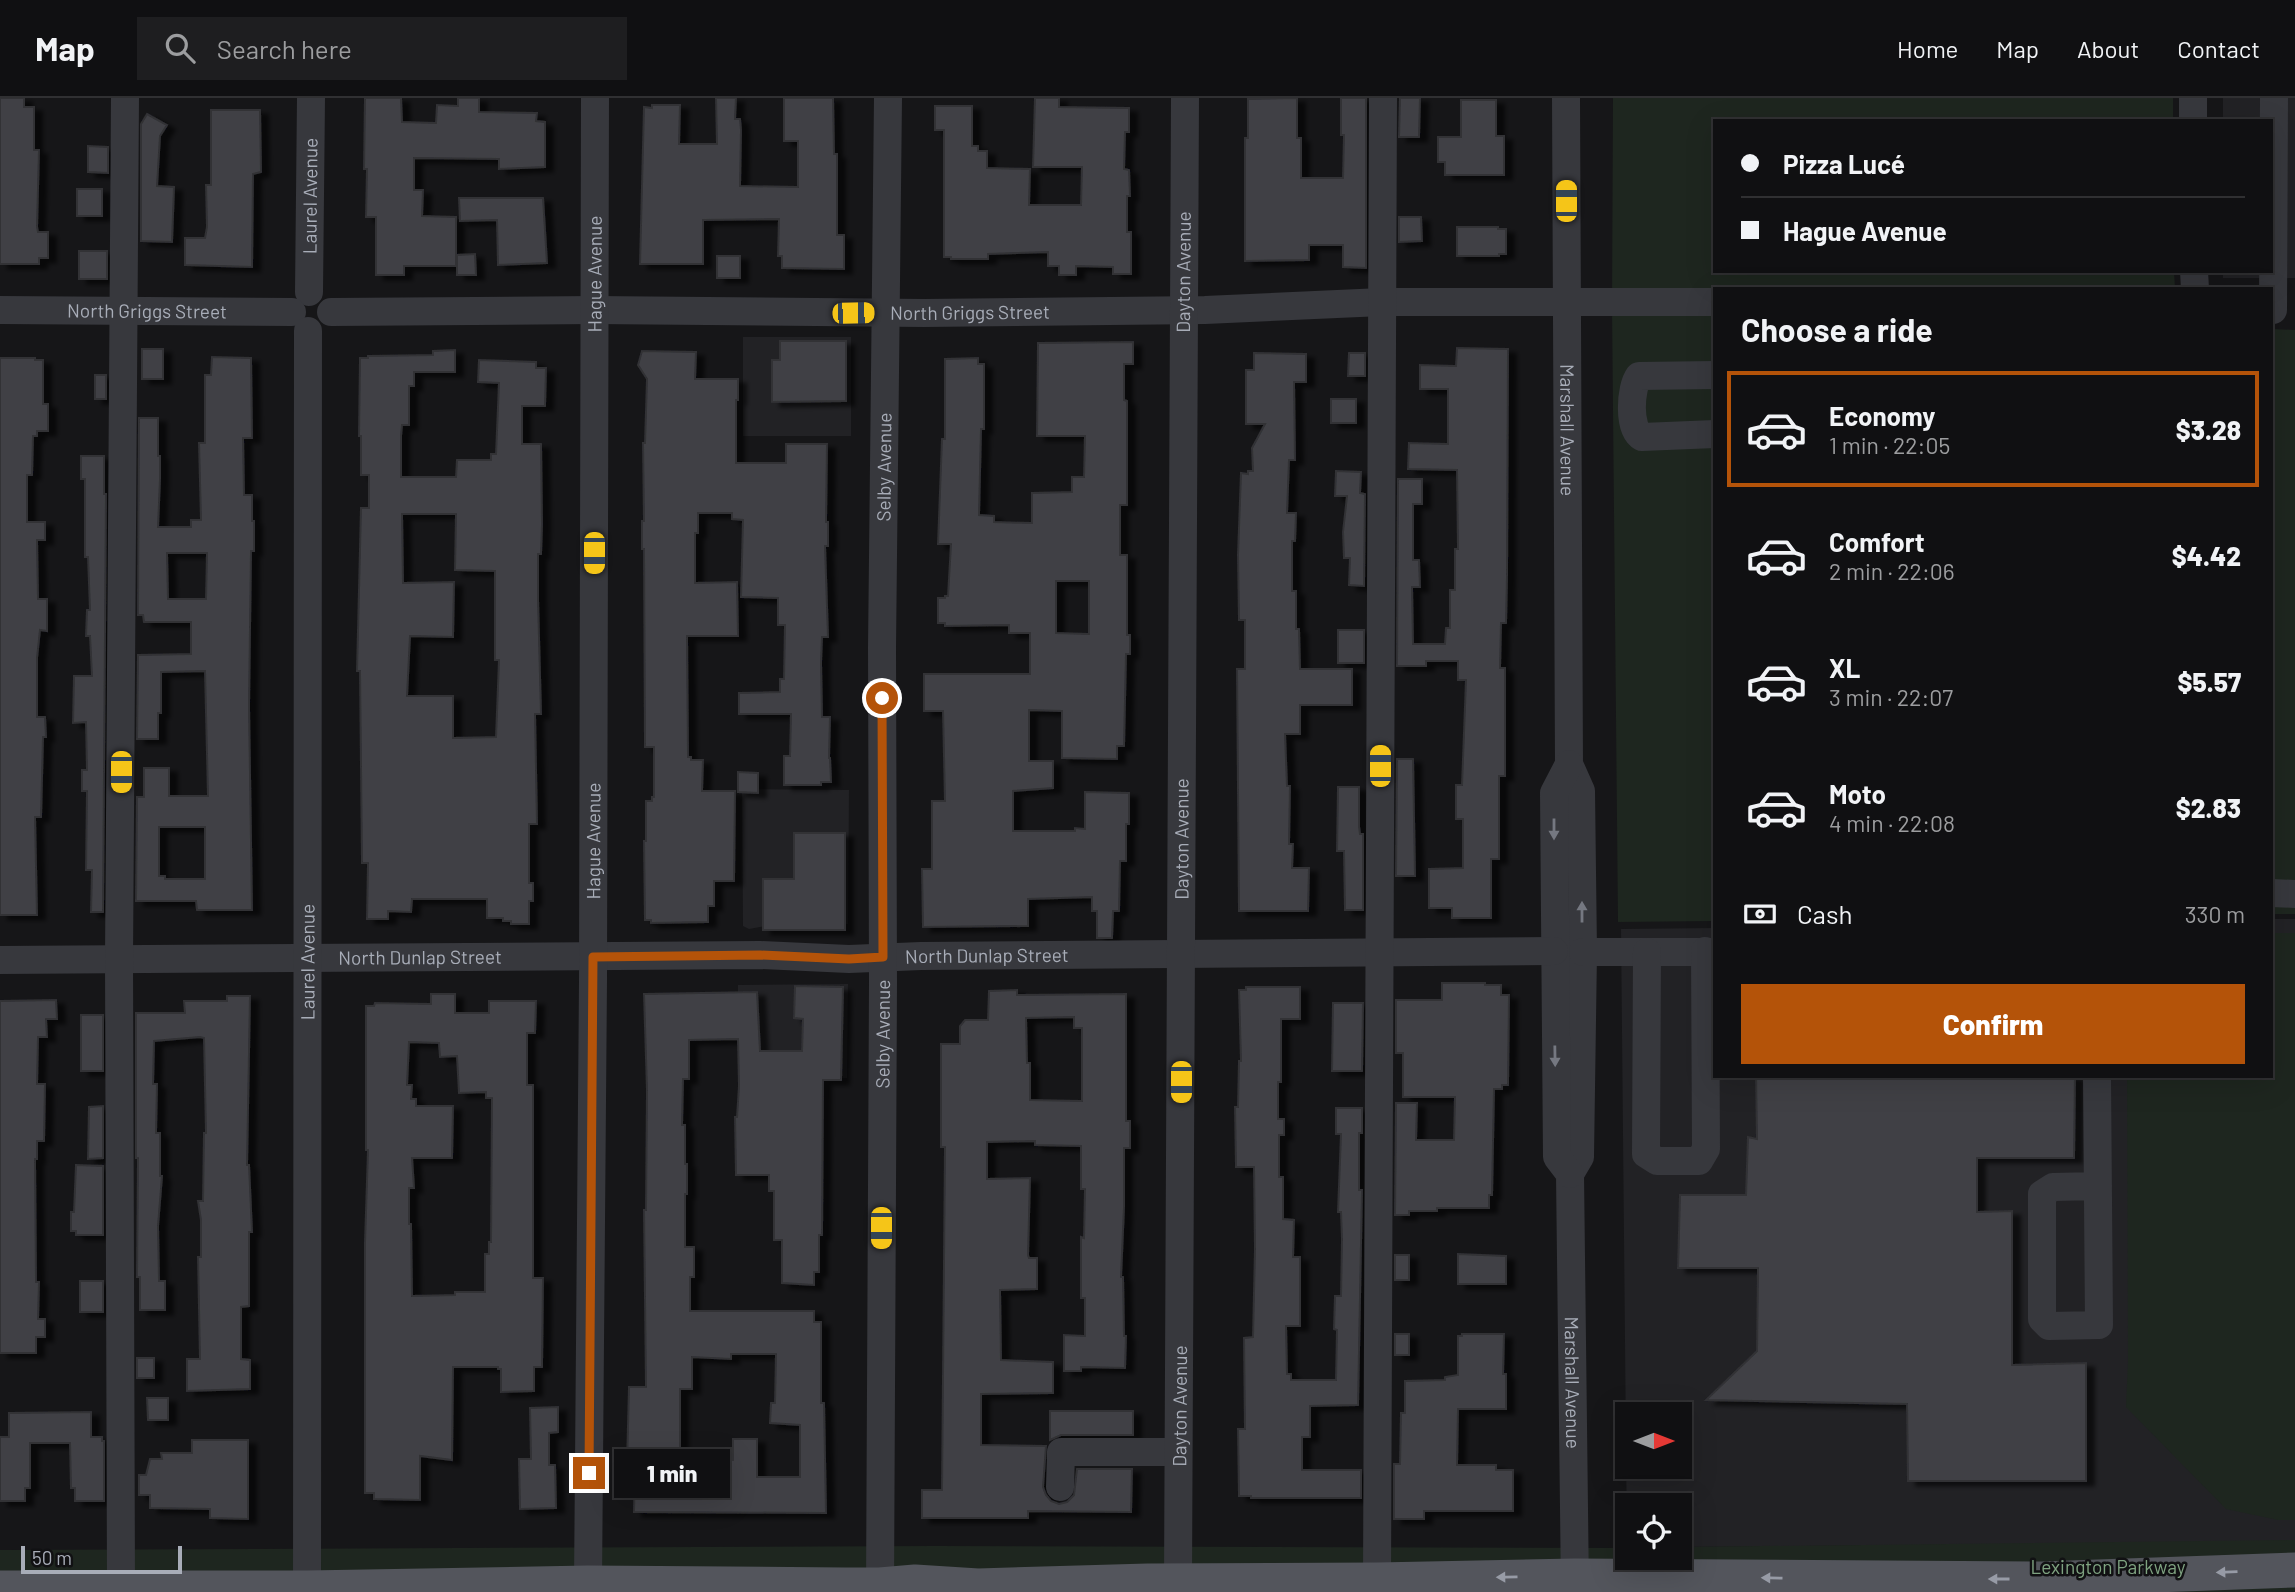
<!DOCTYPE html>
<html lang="en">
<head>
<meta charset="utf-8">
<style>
	body { margin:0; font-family:Barlow,sans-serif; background:#1e1e20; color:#f1f3f6; height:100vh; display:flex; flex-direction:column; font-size:26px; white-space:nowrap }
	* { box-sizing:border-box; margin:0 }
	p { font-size:23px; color:#9c9d9f }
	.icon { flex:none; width:38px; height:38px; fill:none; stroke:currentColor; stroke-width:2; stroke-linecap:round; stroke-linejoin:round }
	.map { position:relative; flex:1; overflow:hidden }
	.side { position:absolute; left:1713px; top:189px; width:560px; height:791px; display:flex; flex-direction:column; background:#101012; border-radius:0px; box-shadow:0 7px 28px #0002,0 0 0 2px #303032 }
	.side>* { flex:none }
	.hud { position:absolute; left:1713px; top:21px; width:560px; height:154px; border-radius:0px; box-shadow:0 7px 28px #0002,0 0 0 2px #303032; display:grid; align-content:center; height:154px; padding:0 28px; background:#101012 }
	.needle { width:46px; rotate:90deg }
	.buttons { position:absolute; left:1615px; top:1304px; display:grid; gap:14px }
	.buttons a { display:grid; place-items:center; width:77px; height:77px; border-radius:0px; background:#101012; box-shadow:0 7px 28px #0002,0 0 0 2px #303032; font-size:35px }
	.scale { position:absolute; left:21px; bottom:18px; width:161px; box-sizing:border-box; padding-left:7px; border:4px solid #a8adb8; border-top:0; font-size:19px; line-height:24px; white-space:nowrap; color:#a8adb8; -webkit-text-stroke:5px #111113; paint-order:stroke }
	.end { position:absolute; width:32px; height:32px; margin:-16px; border:9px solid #b45309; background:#fff; box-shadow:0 0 0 4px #fff }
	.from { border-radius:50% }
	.bubble { position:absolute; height:49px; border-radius:0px; background:#101012; box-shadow:0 7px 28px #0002,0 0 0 2px #303032; font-size:23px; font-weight:800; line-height:49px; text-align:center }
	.car { position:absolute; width:21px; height:42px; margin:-21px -10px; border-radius:9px; box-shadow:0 0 5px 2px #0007; background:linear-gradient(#f5c518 24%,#345 0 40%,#f5c518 0 76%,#345 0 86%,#f5c518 0) }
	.hud b { display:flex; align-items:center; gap:24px; height:66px; font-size:26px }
	.hud b+b { border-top:2px solid #303032 }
	.hud i { width:18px; height:18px; background:#f1f3f6 }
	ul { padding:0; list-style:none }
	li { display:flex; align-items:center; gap:21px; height:116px; margin:0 14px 10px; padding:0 14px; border:4px solid transparent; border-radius:0px }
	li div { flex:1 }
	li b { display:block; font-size:26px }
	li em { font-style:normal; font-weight:800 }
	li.active { border-color:#b45309 }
	li>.icon { width:63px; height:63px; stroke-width:1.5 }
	h2 { padding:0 28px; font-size:32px; line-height:84px }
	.pay { display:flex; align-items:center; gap:18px; height:77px; padding:0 28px; font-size:26px }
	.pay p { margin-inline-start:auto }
	.cta { display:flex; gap:14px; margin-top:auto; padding:14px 28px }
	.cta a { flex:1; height:80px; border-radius:0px; background:#b45309; color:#fff; font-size:28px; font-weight:800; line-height:80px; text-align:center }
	header { display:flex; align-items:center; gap:42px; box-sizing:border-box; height:98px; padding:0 35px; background:#101012; border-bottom:2px solid #303032 }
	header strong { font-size:33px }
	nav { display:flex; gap:38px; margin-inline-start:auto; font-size:24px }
	.search { width:490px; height:63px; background:#1e1e20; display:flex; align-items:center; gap:18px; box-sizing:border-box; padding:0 24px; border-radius:0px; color:#9c9d9f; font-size:26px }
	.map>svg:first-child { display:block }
</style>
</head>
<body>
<header>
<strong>Map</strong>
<div class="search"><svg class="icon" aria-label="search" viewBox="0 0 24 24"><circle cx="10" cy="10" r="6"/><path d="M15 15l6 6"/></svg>Search here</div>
<nav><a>Home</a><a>Map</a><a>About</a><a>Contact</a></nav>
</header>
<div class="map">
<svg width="2295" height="1494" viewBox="0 0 2295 1494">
	<defs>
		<filter id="shadow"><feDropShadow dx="8" dy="4.5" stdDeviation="2" flood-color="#0009"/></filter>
	</defs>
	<rect width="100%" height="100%" fill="#161618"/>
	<!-- built -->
	<path fill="#222225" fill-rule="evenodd" d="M2223 0H2295V180H2223V173H2272V23H2223Z
		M743 239H851V338H743Z
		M742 691 849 692 848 826 766 828 749 831 743 828Z
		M2272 821H2295V1444L1680 1449V1407H1628L1627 1450 1621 831 1715 830V978H2272ZM1628 1316H1680V1368H1628Z
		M848 886 847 980 738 981V887Z"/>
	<!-- green -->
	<path fill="#1e261f" d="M1613 0H2173V23H1715V173H2174L2175 191H1715V823L1618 824 1612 210Z
		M2272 231 2295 232V816H2272Z
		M2272 835H2295V1422H2278L2226 1411 2126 1309 2128 1263 2127 978H2272Z
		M2295 1442V1494H0V1452L935 1448 1627 1450 1628 1460H1680V1449Z"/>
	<!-- building -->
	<path fill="#404145" stroke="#303034" stroke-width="2" fill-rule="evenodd" filter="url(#shadow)" d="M0 0H24V9H34V52H39L37 129 38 134H48V160H39V166H0Z
		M365 0H401L402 24 436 25 437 7 458 8V0H479V14L537 15 536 23 545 24V69L499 71V61L414 60V92H423L422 118 456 119V168H404V177H376V119H366L367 71H364Z
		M716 0H736L735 21H740L741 32 740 88 798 89V43H784V0H833L834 56H837V137H844V171L782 170V158H778L779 121 703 122V166H640L644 9 652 10V7H680L679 46H717Z
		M1035 0H1059V9L1129 10V34H1125L1124 71 1129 72 1130 98H1127V134H1131V176H1113V169L1076 168V177H1059V168H1048V154L988 156V161H951V159H944V32H935V8H972V48H978V53H987V70L1030 71 1029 107H1081L1082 69H1033Z
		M1297 0V40H1301V80H1343L1344 37H1341V0H1366V170L1343 169V147H1309V162L1245 163V40H1248V1Z
		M1400 0H1420L1419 39H1399Z
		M1461 2H1496V38H1504V77H1445V64H1438V39H1461Z
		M211 12H260L261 74 253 76 252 169 185 167V140H205L207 129 206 87H211Z
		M147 16 167 27 160 38 157 88 174 89 172 144 141 143V26Z
		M88 48 108 49V75L88 74Z
		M77 91H102V118H77Z
		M459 100H543L547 165 498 167 497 122 460 123Z
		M1399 119H1421L1422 143 1399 144Z
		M1457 129H1498V131H1506V156H1499V158H1457Z
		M79 153H107V181H79Z
		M475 156 476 177H457V157Z
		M717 158H740V180H717Z
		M780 243H846V303L772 304V262H780Z
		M1133 244V266H1124V302L1127 303V407H1120V457H1127V537H1130V556H1126L1124 648H1117V661L1062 660V613L1029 612V663H1053V690L1013 693V733H1075V730L1085 731V694L1129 695V726H1126V763H1120L1119 813H1113L1112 840H1097V813H1092V799L1028 801V828L923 829 922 771H932V703H945L943 613H924V576H1030V535H1009V527L945 528V525H938V500H945V498H948L951 446H938L942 341H945V261L978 260V266H984V331H981L979 417 994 418V424L1032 425V395L1072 394V379H1084L1085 338H1037L1038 245ZM1056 483H1089V536L1056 535Z
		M1457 250 1508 251 1507 479 1506 525H1501L1500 570H1505V678H1499V761H1491V820H1452V810H1429V771L1463 770V721H1456V687H1462L1466 582H1458V563H1426V568H1397L1398 381H1422V406H1413V462H1419L1420 489H1412L1413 546H1445L1446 530H1450V492H1455V451H1458L1457 372 1408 371 1409 345 1448 346V291H1420V267L1456 268Z
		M142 251H163V281H142Z
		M455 252V274H414V288H409V327H402L401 338V379H456L457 362H491V356H496L499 285 478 284 479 262 536 264V270H546L545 308H522V346H541L542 426 541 456H538V501L541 616H535L537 726H529V785H533V803H529V826H511V823H503V820H487V801H412L411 814 388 813V821H367L368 765H362L360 573H357L361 410H369V377H361V338H359L360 260H368V258L433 257V253ZM402 416H456L455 472 495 473V562H499L496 639 453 640V598H407L410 538 453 539 454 484 403 485Z
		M642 253 696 254 695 281H738V302H736V365H786V346H827L826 424H828V448H825L828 539H822L821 564 822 619H830L829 660H830L831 684H821V687H784V658H790L791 616H739V595L780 594V581H784L785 527H778V500L741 499 743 422 732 421V415H698V435H695V485L737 484 738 538H687L688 659H691V662H703L702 693H735L734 783H714V808H708V824L651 825V822H645L644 743H646V703H652V699H654V649H645L644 451H642V423H644L643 345H645L647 281 638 267Z
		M1254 255 1306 256V284H1294L1295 362H1289L1287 415H1296L1295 443H1292V493H1296V531H1299L1300 571H1352V607H1300V636H1285L1287 688H1290L1289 746H1293L1292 770H1309L1308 813H1239L1237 571H1245V522H1239L1238 457 1241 375 1248 376V373H1253L1252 350 1265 326H1246V272H1254Z
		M1349 255H1365V278H1348Z
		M212 259 251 260 252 340H243L244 397H252V423H254V453H251L249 608 252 812H197L196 803H136L137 699H144V670H169V698H208L205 573 161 574V615H158V641H137L138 557 191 556V524H144L143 517H138L139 320H158V358H160V381L158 429H191V422H201L199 345H205V277H211ZM167 455H207L206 501H168ZM159 729H205V781H165V778H159Z
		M0 260H35V262H43V306H48V333H37V338H33L32 377H27V424H45V442H37L38 501H47V533L40 532 37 560V619H45L46 639H43L41 719H35L37 817H0Z
		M95 277H106V301H95Z
		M1331 301H1356V325H1331Z
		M81 358H104V396H106L103 814H91L92 772H86L87 693H82V672H87L86 624 73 625 74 578H92L90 538H86L87 512H90L88 459H85V381H81Z
		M1336 373 1361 374 1360 395 1365 396 1364 488 1349 487 1350 460H1344L1343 434 1347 398H1335Z
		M1338 532H1364V565H1338Z
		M1397 661H1413L1415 778H1396Z
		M738 674 758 675V695L738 694Z
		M1338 689H1359V728L1360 736H1363V812H1345L1344 753H1337Z
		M794 735H845V832H763V781H794Z
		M1442 885H1485V887H1501V897H1509L1508 987H1502V991H1494L1492 1097H1489V1110H1437V1113H1409V1117H1395L1396 1005H1417L1416 1042H1454L1455 999H1403V955H1396V902H1442Z
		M795 888 843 889 841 982H823L822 1137H819V1174H814V1187L782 1185V1142H774V1093H769V1077H736L735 1019H737L739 988 738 941 689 942V981H683L682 1027H685V1066H687V1096H685V1149H694V1179H690V1213H814V1224H821V1305H824L826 1415 634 1414 635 1366H627L629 1289H646L644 1112H646L647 992 644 896 757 894 760 953H802L803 921 794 920ZM731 1256H776L775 1305H771L770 1325 800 1327V1379H757V1341H733V1362L680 1363V1291H692V1259L731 1261Z
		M1246 889H1300V921H1281V984H1278V1021H1284V1037H1279V1079H1283V1121L1294 1122 1293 1159H1300V1228H1286L1287 1276H1291V1282H1336L1337 1232 1334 1231 1335 1198H1341L1342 1141 1341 1114H1338L1341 1036H1336V1010H1362V1035H1359V1092H1362L1358 1307 1310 1308V1339H1302V1372H1361V1400H1251V1398H1239L1238 1331H1245L1244 1240 1253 1239 1255 1151 1254 1069H1236L1235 1009H1238L1239 963H1241L1239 892H1246Z
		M1017 892V897L1126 896V1023H1130V1050H1124V1109L1121 1179H1123L1124 1238H1126L1125 1270 1081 1269V1273H1064V1237L1085 1238V1200H1081V1139L1084 1140 1085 1091H1081V1048L1035 1047V1043L987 1044V1081L1030 1080 1028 1157 1029 1160H1037V1191L1000 1192 1001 1262 1053 1264V1295L981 1296V1347L1046 1348 1043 1389 1046 1397 1051 1403 1059 1406 1067 1404 1074 1397 1077 1371H1132L1131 1414 1028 1413V1420H922V1392H942L945 1049H941V946H960V928L965 922H988L989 893ZM1074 919V930H1082V1003L1030 1002V965H1027L1026 920Z
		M431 896H455V915H489V903H536L535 935H527V987H533V1180H543L542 1269H534V1293L501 1294V1271H498V1269H453L452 1362 420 1358V1402L374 1401V1395H365V1144L368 1052H366V908H374L375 905 431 906ZM409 944 439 945 440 959 457 958 459 995 486 994V1000H492L491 1144H489V1156H485V1194H455V1197L412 1198 411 1126H409V1090H414L412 1060H452L453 1008H416V1001H411L412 987H407Z
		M227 898H250L247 1067H249L252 1134H249V1208L241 1209V1261L250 1262V1291L187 1293V1261H200L198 1159H201V1122L198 1103H203L204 1035H206L204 940 200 939 154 943 153 986H157L156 1035H160V1078H162L158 1128 159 1183H165V1212H140V1179H137L138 1060H136V915H185L184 903H227Z
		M56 902 57 921H46L47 939H38L37 986H45L44 1043H37V1061H35L36 1184H39L38 1221H45V1239H36V1255H0V903Z
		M1333 905H1363L1362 973H1332Z
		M81 917H103V973H81Z
		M1756 978H2075L2074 1060H1977V1114L2012 1113V1267L2086 1265V1383H1908L1907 1306 1706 1302 1757 1253 1758 1170H1678L1680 1097H1746L1748 1039 1757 1041Z
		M103 1008V1060L88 1061 89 1009Z
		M76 1067 103 1068V1137H76V1133H71V1114H74Z
		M1458 1156 1506 1158V1186H1458Z
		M1395 1157H1409V1182H1395Z
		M80 1183H103V1214H80Z
		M1395 1236H1409V1257H1395Z
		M1462 1236H1504L1503 1276H1506V1311H1458L1457 1367H1496V1372H1513V1413H1424V1421H1394V1366H1400L1401 1315H1405V1283L1445 1282V1279L1458 1277V1238H1462Z
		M137 1260H154V1280H137Z
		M147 1300H168V1322H148Z
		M558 1309V1334L549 1335V1367H555L556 1410 520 1411 519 1361H531L530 1310Z
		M1050 1313H1133V1337H1061L1050 1342Z
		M91 1314V1339H102V1343H104V1403H75V1390H71L70 1345H30V1390H25V1403H0V1339H9V1315Z
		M192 1342H248V1421L210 1420V1411L150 1410V1397H139V1377H146L150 1361H162L161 1355H192Z"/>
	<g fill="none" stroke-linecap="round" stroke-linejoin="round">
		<!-- minor -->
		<g stroke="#37383d" stroke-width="28">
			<path id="s1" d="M1566 0 1569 666 1581 693 1583 854 1580 1059 1570 1076 1575 1494"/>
			<path d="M2193 0V23"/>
			<path d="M2194 173 2195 191"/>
			<path id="s2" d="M309 194 311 0"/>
			<path id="s3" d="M0 212 292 214"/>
			<path d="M2273 212 2274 0"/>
			<path id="s4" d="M331 214 594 212 924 215 1205 212 1382 204H1715"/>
			<path d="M1715 277 1639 278C1630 290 1628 331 1642 339L1715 336"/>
			<path d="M1569 666 1554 695 1557 1059 1570 1076"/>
			<path d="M2272 795 2295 796"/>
			<path d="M1583 854H1715"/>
			<path d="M1647 854 1646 1056 1657 1063H1699L1706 1051 1705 853"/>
			<path id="s5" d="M0 862 760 857 849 861 921 858 1554 853"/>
			<path d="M2097 978 2099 1227 2049 1228 2042 1221V1096L2053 1089 2098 1088"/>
			<path d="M1060 1389 1061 1354H1178"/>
			<path d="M1377 1482 1383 0"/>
			<path id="s6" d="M1178 1483C1184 989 1179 494 1185 0"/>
			<path id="s7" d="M588 1485 593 883 595 0"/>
			<path d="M121 1489 119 861 125 0"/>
			<path id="s8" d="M307 1494 308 233"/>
			<path id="s9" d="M880 1494 883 885 882 550 888 0"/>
		</g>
		<!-- major -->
		<path stroke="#53555c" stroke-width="35" d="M0 1490H307L588 1485 845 1487H880L915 1484 978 1488 1148 1483 1377 1482 1575 1478 2042 1481 2295 1472"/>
	</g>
	<!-- one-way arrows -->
	<defs><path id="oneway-solid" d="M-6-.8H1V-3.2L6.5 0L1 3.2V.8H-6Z" transform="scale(1.75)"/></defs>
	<g fill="#757881">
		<use href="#oneway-solid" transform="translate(1554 731) rotate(90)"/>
		<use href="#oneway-solid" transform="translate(1582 814) rotate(-90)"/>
		<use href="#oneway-solid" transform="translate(1555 958) rotate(89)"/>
	</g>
	<g fill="#979ba6">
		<use href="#oneway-solid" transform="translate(2227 1474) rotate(178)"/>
		<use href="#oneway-solid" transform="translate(1507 1479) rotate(179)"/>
		<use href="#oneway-solid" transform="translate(1772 1480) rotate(-179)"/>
		<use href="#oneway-solid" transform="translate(1999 1481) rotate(180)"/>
	</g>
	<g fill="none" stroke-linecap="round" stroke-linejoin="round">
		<!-- route -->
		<path stroke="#b45309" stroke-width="9" d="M589 1375 593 859 760 857 849 861 883 859 882 600"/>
	</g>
	<g text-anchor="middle" stroke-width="5" stroke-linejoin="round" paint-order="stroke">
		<!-- street labels -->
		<g font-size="19" fill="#a8adb8" stroke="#111113">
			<text dy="7" stroke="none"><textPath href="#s2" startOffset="96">Laurel Avenue</textPath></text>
			<text dy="7" stroke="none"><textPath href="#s6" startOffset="1309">Dayton Avenue</textPath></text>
			<text dy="7" stroke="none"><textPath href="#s7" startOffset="1309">Hague Avenue</textPath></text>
			<text dy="7" stroke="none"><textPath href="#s3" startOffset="147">North Griggs Street</textPath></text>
			<text dy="7" stroke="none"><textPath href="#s4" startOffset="639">North Griggs Street</textPath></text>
			<text dy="7" stroke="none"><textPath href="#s1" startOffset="332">Marshall Avenue</textPath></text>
			<text dy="7" stroke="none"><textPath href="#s9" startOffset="1125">Selby Avenue</textPath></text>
			<text dy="7" stroke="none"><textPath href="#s6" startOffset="742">Dayton Avenue</textPath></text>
			<text dy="7" stroke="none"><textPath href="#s7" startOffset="742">Hague Avenue</textPath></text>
			<text dy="7" stroke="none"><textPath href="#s5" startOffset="987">North Dunlap Street</textPath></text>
			<text dy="7" stroke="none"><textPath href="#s5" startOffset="420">North Dunlap Street</textPath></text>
			<text dy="7" stroke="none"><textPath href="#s8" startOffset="630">Laurel Avenue</textPath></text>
			<text dy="7" stroke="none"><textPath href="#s9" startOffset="558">Selby Avenue</textPath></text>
			<text dy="7" stroke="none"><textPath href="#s1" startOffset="1290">Marshall Avenue</textPath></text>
			<text dy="7" stroke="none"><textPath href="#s6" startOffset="175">Dayton Avenue</textPath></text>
		</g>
		<!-- park labels -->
		<g font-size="19" fill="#7fa381" stroke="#111113">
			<text x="2108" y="1476">Lexington Parkway</text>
		</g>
	</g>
</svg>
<div class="buttons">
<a><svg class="needle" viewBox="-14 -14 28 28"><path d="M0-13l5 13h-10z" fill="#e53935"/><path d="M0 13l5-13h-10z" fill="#9c9d9f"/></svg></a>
<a><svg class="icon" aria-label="locate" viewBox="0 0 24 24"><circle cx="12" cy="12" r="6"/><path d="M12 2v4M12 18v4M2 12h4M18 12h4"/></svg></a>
</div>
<div class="scale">50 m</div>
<i class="end from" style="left:882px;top:600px"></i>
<i class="end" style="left:589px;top:1375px"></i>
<div class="bubble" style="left:614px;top:1351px;width:116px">1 min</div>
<i class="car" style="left:1566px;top:103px;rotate:0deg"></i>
<i class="car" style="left:853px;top:215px;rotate:89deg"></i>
<i class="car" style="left:594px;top:455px;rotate:180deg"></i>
<i class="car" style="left:1380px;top:668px;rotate:0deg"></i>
<i class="car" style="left:121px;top:674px;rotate:180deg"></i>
<i class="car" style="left:1181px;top:984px;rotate:180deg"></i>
<i class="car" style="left:881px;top:1130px;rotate:180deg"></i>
<div class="hud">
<b><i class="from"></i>Pizza Lucé</b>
<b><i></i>Hague Avenue</b>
</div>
<section class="side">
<h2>Choose a ride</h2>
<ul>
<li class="active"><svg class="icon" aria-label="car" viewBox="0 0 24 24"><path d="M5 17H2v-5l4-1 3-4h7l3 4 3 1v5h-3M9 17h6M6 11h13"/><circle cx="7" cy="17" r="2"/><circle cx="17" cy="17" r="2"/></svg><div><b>Economy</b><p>1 min · 22:05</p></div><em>$3.28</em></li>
<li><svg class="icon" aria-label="car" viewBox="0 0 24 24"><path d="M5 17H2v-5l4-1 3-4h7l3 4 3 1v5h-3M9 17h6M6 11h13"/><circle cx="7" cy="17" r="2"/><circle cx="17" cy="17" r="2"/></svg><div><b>Comfort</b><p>2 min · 22:06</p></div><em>$4.42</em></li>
<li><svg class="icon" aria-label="car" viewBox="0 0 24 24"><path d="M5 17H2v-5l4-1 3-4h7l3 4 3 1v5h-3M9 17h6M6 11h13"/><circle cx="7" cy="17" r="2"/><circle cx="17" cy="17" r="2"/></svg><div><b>XL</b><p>3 min · 22:07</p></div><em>$5.57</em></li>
<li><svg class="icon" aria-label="car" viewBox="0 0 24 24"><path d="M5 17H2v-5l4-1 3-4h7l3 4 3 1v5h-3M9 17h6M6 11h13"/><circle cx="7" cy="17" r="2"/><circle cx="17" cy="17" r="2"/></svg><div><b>Moto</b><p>4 min · 22:08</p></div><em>$2.83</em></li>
</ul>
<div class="pay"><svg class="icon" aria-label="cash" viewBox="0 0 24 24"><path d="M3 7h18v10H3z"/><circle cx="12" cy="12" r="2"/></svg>Cash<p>330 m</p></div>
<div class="cta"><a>Confirm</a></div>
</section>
</div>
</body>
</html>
